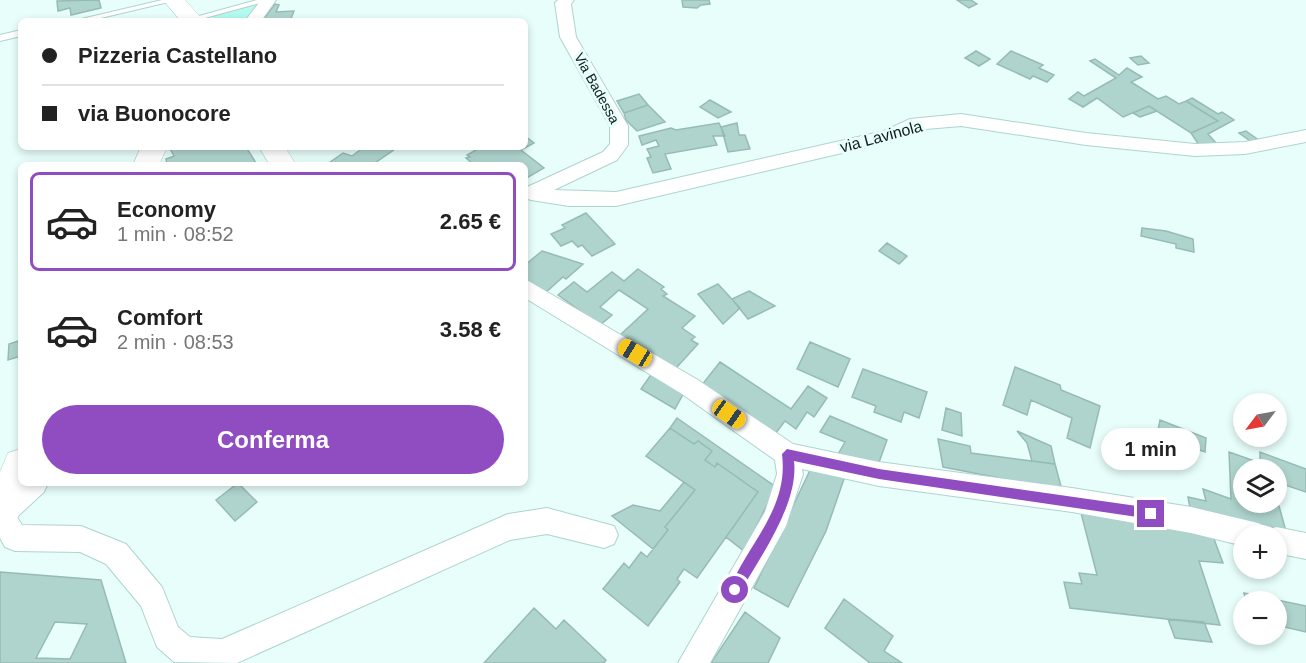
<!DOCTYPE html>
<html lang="it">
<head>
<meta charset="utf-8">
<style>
	body { margin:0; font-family:Helvetica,sans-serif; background:#f2f2f2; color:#222; height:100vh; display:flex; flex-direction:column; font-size:22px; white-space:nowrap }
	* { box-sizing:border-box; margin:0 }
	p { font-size:20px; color:#767676 }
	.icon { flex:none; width:33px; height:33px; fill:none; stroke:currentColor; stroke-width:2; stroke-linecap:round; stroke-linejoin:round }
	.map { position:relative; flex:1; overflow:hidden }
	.details { position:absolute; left:18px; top:162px; width:510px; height:324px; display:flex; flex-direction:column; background:#fff; border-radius:9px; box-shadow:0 3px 9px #0003 }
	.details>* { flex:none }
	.banner { position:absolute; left:18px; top:18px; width:510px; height:132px; border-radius:9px; box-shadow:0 3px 9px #0003; display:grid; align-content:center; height:132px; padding:0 24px; background:#fff }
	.needle { width:39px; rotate:238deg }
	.tools { position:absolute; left:1233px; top:393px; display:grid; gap:12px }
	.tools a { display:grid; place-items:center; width:54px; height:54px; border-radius:50%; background:#fff; box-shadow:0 3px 9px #0003; font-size:30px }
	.end { position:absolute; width:27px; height:27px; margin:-14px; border:8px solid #904dc1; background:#fff; box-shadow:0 0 0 3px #fff }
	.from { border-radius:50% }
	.bubble { position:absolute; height:42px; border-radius:21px; background:#fff; box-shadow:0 3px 9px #0003; font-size:20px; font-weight:600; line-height:42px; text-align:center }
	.car { position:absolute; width:18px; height:36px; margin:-18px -9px; border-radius:8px; box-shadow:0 0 4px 2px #0007; background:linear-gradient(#f5c518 24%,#345 0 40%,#f5c518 0 76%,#345 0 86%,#f5c518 0) }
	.banner b { display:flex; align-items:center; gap:21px; height:57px; font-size:22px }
	.banner b+b { border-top:2px solid #e0e0e0 }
	.banner i { width:15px; height:15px; background:#222 }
	ul { padding:10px 0 0; list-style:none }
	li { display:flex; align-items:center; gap:18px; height:99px; margin:0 12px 9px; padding:0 12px; border:3px solid transparent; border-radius:9px }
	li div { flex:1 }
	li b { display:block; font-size:22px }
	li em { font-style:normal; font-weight:600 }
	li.selected { border-color:#904dc1 }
	li>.icon { width:54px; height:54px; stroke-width:1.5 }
	.primary-button { display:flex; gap:12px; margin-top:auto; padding:12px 24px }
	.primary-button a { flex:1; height:69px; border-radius:36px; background:#904dc1; color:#fff; font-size:24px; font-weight:600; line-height:69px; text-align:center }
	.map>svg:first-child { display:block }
</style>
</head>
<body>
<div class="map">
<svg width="1306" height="663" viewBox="0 0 1306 663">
	<rect width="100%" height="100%" fill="#e7fefa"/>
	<!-- green -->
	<path fill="#b3faf0" d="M262 4 248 21H216L212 17Z"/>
	<!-- building -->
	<path fill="#afd4ce" stroke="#96bbb5" stroke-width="1.5" fill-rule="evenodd" d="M99 0 101 8 71 15 70 8 58 11 57 1Z
		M682 0H709L710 4 701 5 697 8 683 7Z
		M957 0H971L977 4 969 8Z
		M275 4 279 5 276 12 294 11 290 21H262Z
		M976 51 990 59 979 66 965 58Z
		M1011 51 1043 65 1039 68 1054 75 1047 82 1033 76 1030 79 997 64Z
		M1141 56 1149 63 1138 65 1130 58Z
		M1095 59 1119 75 1127 68 1142 77 1131 82 1158 99 1166 96 1179 104 1186 101 1218 121 1191 133 1149 106 1123 117 1097 98 1083 107 1069 99 1078 92 1084 96 1116 78 1090 61Z
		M639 94 648 105 624 113 617 101Z
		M1192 98 1218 114 1222 112 1234 120 1208 134 1217 144 1199 145 1191 133 1218 121 1186 101Z
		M710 100 731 112 718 118 700 107Z
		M648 105 665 122 637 131 626 120 624 113Z
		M1149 106 1157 111 1140 117 1133 113Z
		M719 123 725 136H713L717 145 665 154 671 169 653 173 647 158 651 157 647 149 659 146 656 140 642 145 639 136 671 128 676 130Z
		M737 123 739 135H745L750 149 728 152 721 127Z
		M1246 131 1260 141 1253 143 1239 133Z
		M525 136 534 143 521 150 544 168 525 179V165H474L466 158 470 157 467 155 481 147H525Z
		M169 147H246L256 163 167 165 166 159 174 156Z
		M364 147H398L372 165H326L343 153 352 156Z
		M586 213 615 244 592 256 582 245 578 247 572 241 561 246 551 234 565 228 562 225Z
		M1142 228 1166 231 1193 239 1194 252 1176 248V244L1141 236Z
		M887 243 907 256 899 264 879 251Z
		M542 251 583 264 566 279 563 277 546 292 525 279V265Z
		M638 269 664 287 661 289 667 294 663 296 695 316 682 328 695 337 691 340 698 344 676 368 620 335 648 309 619 290 600 307 612 315 600 325 558 295 574 282 587 292 612 272 624 281Z
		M718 284 740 308 723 324 698 294Z
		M749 291 775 306 748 319 732 299Z
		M21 340V356L8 360 9 344Z
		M810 342 850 359 838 387 797 369Z
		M720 362 791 409 808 386 827 398 814 417 807 412 796 429 785 421 772 438 701 386Z
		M1015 367 1060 385 1061 390 1100 406 1090 448 1067 438 1072 418 1031 400 1027 415 1003 405Z
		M655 369 686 389 675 409 641 389Z
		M863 369 927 392 919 418 904 412 901 422 874 412 876 406 852 397Z
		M946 408 961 413 962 436 942 430Z
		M830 416 887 440 877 468 837 456 845 442 820 432Z
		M677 418 776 487 744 551 726 537 758 492 717 463 715 467 705 460 712 451 698 441 694 444 670 428Z
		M1160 420 1206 438 1205 452 1157 435Z
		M670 428 694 444 698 441 712 451 705 460 715 467 717 463 758 492 697 578 684 569 677 579 680 582 648 626 603 589 624 563 629 568 641 552 647 557 668 530 665 527 695 490 646 456Z
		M1017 431 1051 446 1055 464 1032 461 1027 443Z
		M938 439 970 446 971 453 1055 464 1062 490 943 467Z
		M1229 452 1260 463V452L1306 469V492L1276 482V470H1244V502H1270L1279 506 1287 535 1191 514 1188 497 1206 501 1203 489 1231 499Z
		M813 464 844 479 826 531 788 607 754 588Z
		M684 482 695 490 665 527 668 530 653 549 612 516 633 505 660 511Z
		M238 483 257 502 235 521 216 500Z
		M1081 513 1211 531 1223 563 1199 561 1220 625 1070 608 1064 582 1082 584 1079 573 1097 575Z
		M0 572 101 580 126 663H0ZM55 622 87 624 70 659 36 658Z
		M1244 593 1306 606V632L1276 625V602H1246Z
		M844 599 893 636 884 651 902 663H870L825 628Z
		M534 608 556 629 564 620 606 660 604 663H484Z
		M745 612 780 638 768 663H711Z
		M1168 619 1204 622 1212 642 1175 638Z"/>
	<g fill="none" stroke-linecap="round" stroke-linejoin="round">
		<!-- lane casing -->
		<g stroke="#aed4ce" stroke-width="2">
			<path id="lane" d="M162 0H177L88 21H73Z
				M257 0H271L194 21 188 19Z
				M21 30V36L0 41V35Z"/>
		</g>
		<!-- street casing -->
		<g stroke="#aed4ce" stroke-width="2">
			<path id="street" d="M261 0H276L261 21H245Z
				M558 0H574L571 4 576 37 628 126V145L617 160 554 190 616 192 884 131 910 119 961 114 1086 133 1195 144 1245 142 1306 130V142L1245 154 1195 156 1086 145 961 126 914 130 889 142 616 206H569L531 200 525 198V188L603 152 610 144V126L560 37 555 3Z
				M525 279 698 380 793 444 879 462 1072 488 1191 507 1258 523 1268 527 1269 530 1276 527 1306 533V559L1276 553V536H1244V546L1191 533 1072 512 879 486 802 469 803 474 786 526 710 663H678L765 512 777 474 775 460 682 394 525 298Z
				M21 479V483H48L44 492 17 517 22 525 81 526 126 544 162 587 178 627 190 637 222 639 508 514 547 508 614 526 618 535 614 544 604 548 547 534 510 540 237 663 174 662 157 647 141 606 106 564 80 552 15 551 5 547 0 538V497Z"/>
		</g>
		<!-- secondary casing -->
		<g stroke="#aed4ce" stroke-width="1">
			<path id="secondary" d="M163 0H185L204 21H181Z
				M141 147H167L159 165H133Z
				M259 147H285L296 165H270Z
				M21 449V483H32L13 528 0 533V472L8 453Z"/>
		</g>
		<!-- lane -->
		<use href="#lane" fill="#fff" fill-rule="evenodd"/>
		<!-- street -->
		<use href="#street" fill="#fff" fill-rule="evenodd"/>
		<!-- secondary -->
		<use href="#secondary" fill="#fff" fill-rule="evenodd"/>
	</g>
	<!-- route -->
	<path fill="#904dc1" d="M787 449 879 469 1151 508 1157 514 1151 519 879 479 794 461C799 504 760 557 739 594L735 596 731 594 729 590C748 543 789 509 782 454Z"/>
	<g text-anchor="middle" stroke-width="6" stroke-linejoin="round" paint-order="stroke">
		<!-- far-street labels -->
		<g font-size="14" fill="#101e1c" stroke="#e7fefa">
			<text transform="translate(597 88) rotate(61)" y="5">Via Badessa</text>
		</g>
		<!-- street labels -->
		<g font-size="16" fill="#101e1c" stroke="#e7fefa">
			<text transform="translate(881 136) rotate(-15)" y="6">via Lavinola</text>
		</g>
	</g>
</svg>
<div class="tools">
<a><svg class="needle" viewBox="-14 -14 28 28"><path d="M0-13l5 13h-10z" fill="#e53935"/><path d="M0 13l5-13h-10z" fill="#767676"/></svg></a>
<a><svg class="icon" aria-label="layers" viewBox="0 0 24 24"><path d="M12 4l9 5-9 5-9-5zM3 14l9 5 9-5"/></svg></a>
<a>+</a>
<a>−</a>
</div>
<i class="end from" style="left:735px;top:590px"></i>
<i class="end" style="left:1151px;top:514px"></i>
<div class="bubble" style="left:1101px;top:428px;width:99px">1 min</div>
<i class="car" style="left:635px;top:353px;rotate:301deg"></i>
<i class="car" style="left:729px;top:414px;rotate:125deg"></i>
<div class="banner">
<b><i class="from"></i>Pizzeria Castellano</b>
<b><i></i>via Buonocore</b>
</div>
<section class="details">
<ul>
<li class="selected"><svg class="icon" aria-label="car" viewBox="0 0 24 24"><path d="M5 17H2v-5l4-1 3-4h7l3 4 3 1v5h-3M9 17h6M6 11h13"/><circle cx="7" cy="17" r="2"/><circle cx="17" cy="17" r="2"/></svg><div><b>Economy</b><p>1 min · 08:52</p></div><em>2.65 €</em></li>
<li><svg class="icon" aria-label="car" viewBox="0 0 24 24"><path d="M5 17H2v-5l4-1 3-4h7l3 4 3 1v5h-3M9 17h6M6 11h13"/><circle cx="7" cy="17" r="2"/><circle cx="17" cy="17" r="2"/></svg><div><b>Comfort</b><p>2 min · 08:53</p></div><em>3.58 €</em></li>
</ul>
<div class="primary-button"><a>Conferma</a></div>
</section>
</div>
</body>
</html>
